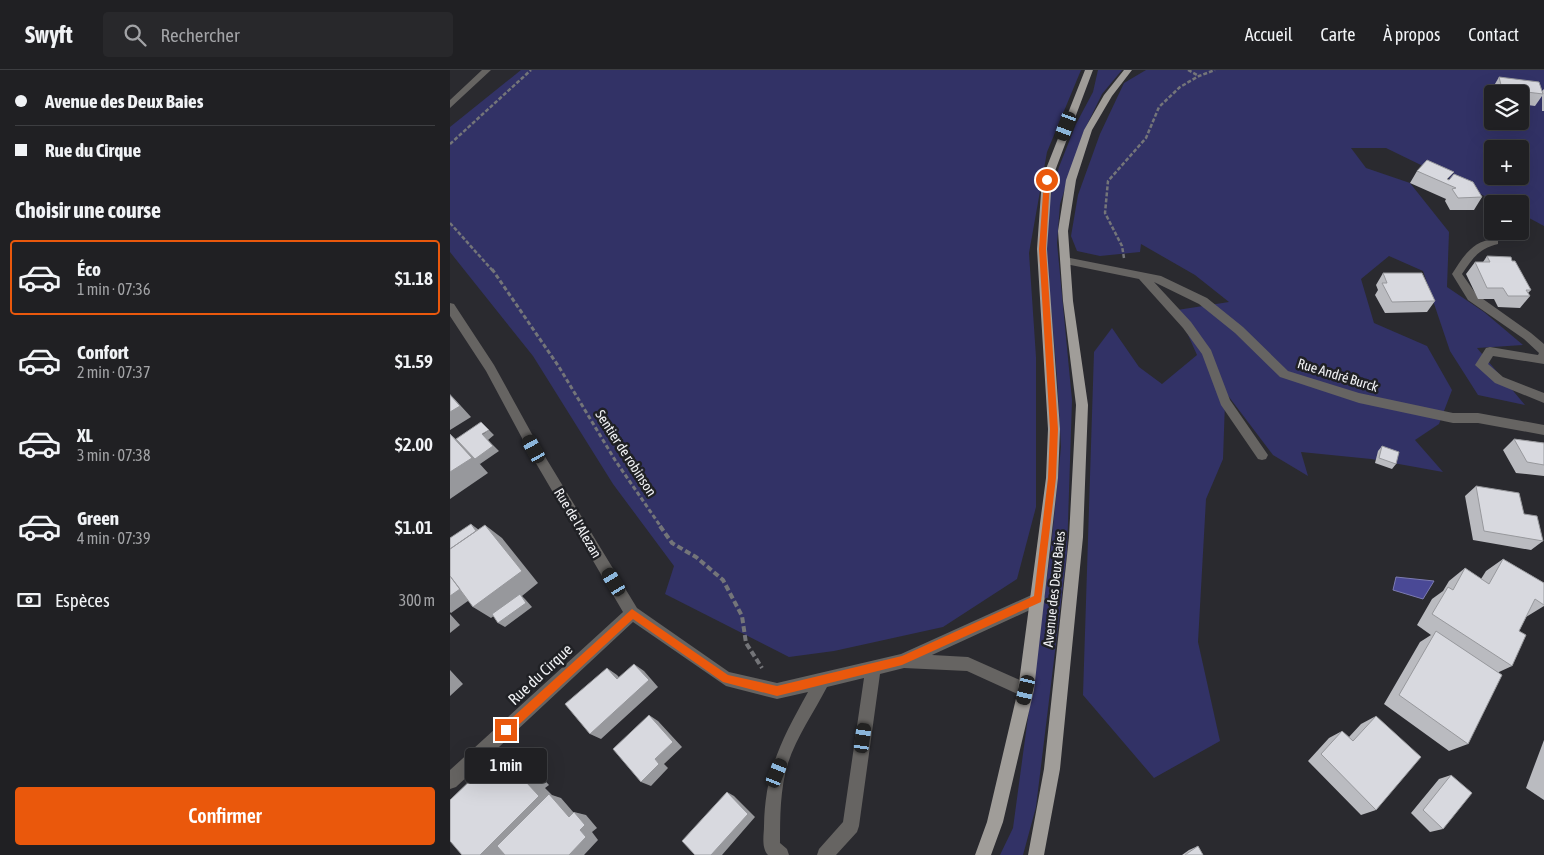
<!DOCTYPE html>
<html lang="fr">
<head>
<meta charset="utf-8">
<style>
	body { margin:0; font-family:"Asap Condensed",sans-serif; background:#28282b; color:#f1f3f6; height:100vh; display:flex; flex-direction:column; font-size:19px; white-space:nowrap }
	* { box-sizing:border-box; margin:0 }
	p { font-size:16px; color:#a2a3a6 }
	.icon { flex:none; width:28px; height:28px; fill:none; stroke:currentColor; stroke-width:2; stroke-linecap:round; stroke-linejoin:round }
	.map { position:relative; flex:1; overflow:hidden }
	.sheet { display:flex; flex-direction:column; background:#202023; width:450px }
	.sheet>* { flex:none }
	.guide { display:grid; align-content:center; height:110px; padding:0 15px; background:#202023 }
	.fabs { position:absolute; left:1034px; top:15px; display:grid; gap:10px }
	.fabs a { display:grid; place-items:center; width:45px; height:45px; border-radius:5px; background:#202023; box-shadow:0 5px 20px #0002,0 0 0 1px #3d3e41; font-size:25px }
	.end { position:absolute; width:22px; height:22px; margin:-11px; border:6px solid #ea580c; background:#fff; box-shadow:0 0 0 2px #fff }
	.from { border-radius:50% }
	.bubble { position:absolute; height:35px; border-radius:5px; background:#202023; box-shadow:0 5px 20px #0002,0 0 0 1px #3d3e41; font-size:16px; font-weight:600; line-height:35px; text-align:center }
	.car { position:absolute; width:15px; height:30px; margin:-15px -8px; border-radius:6px; box-shadow:0 0 4px 1px #0007; background:linear-gradient(#222 24%,#8ab4d8 0 40%,#222 0 76%,#8ab4d8 0 86%,#222 0) }
	.guide b { display:flex; align-items:center; gap:18px; height:48px; font-size:19px }
	.guide b+b { border-top:1px solid #3d3e41 }
	.guide i { width:12px; height:12px; background:#f1f3f6 }
	ul { padding:0; list-style:none }
	li { display:flex; align-items:center; gap:15px; height:75px; margin:0 10px 8px; padding:0 5px; border:2px solid transparent; border-radius:5px }
	li div { flex:1 }
	li b { display:block; font-size:19px }
	li em { font-style:normal; font-weight:600 }
	li.active { border-color:#ea580c }
	li>.icon { width:45px; height:45px; stroke-width:1.5 }
	h2 { padding:0 15px; font-size:22px; line-height:60px }
	.pay { display:flex; align-items:center; gap:12px; height:55px; padding:0 15px; font-size:19px }
	.pay p { margin-inline-start:auto }
	.cta { display:flex; gap:10px; margin-top:auto; padding:10px 15px }
	.cta a { flex:1; height:58px; border-radius:5px; background:#ea580c; color:#fff; font-size:20px; font-weight:600; line-height:58px; text-align:center }
	header { display:flex; align-items:center; gap:30px; box-sizing:border-box; height:70px; padding:0 25px; background:#202023; border-bottom:1px solid #3d3e41 }
	header strong { font-size:24px }
	nav { display:flex; gap:28px; margin-inline-start:auto; font-size:18px }
	.search { width:350px; height:45px; background:#28282b; display:flex; align-items:center; gap:12px; box-sizing:border-box; padding:0 18px; border-radius:5px; color:#a2a3a6; font-size:19px }
	main { display:flex; flex:1; min-height:0 }
	.map>svg:first-child { display:block }
</style>
</head>
<body>
<header>
<strong>Swyft</strong>
<div class="search"><svg class="icon" aria-label="search" viewBox="0 0 24 24"><circle cx="10" cy="10" r="6"/><path d="M15 15l6 6"/></svg>Rechercher</div>
<nav><a>Accueil</a><a>Carte</a><a>À propos</a><a>Contact</a></nav>
</header>
<main>
<section class="sheet">
<div class="guide">
<b><i class="from"></i>Avenue des Deux Baies</b>
<b><i></i>Rue du Cirque</b>
</div>
<h2>Choisir une course</h2>
<ul>
<li class="active"><svg class="icon" aria-label="car" viewBox="0 0 24 24"><path d="M5 17H2v-5l4-1 3-4h7l3 4 3 1v5h-3M9 17h6M6 11h13"/><circle cx="7" cy="17" r="2"/><circle cx="17" cy="17" r="2"/></svg><div><b>Éco</b><p>1 min · 07:36</p></div><em>$1.18</em></li>
<li><svg class="icon" aria-label="car" viewBox="0 0 24 24"><path d="M5 17H2v-5l4-1 3-4h7l3 4 3 1v5h-3M9 17h6M6 11h13"/><circle cx="7" cy="17" r="2"/><circle cx="17" cy="17" r="2"/></svg><div><b>Confort</b><p>2 min · 07:37</p></div><em>$1.59</em></li>
<li><svg class="icon" aria-label="car" viewBox="0 0 24 24"><path d="M5 17H2v-5l4-1 3-4h7l3 4 3 1v5h-3M9 17h6M6 11h13"/><circle cx="7" cy="17" r="2"/><circle cx="17" cy="17" r="2"/></svg><div><b>XL</b><p>3 min · 07:38</p></div><em>$2.00</em></li>
<li><svg class="icon" aria-label="car" viewBox="0 0 24 24"><path d="M5 17H2v-5l4-1 3-4h7l3 4 3 1v5h-3M9 17h6M6 11h13"/><circle cx="7" cy="17" r="2"/><circle cx="17" cy="17" r="2"/></svg><div><b>Green</b><p>4 min · 07:39</p></div><em>$1.01</em></li>
</ul>
<div class="pay"><svg class="icon" aria-label="cash" viewBox="0 0 24 24"><path d="M3 7h18v10H3z"/><circle cx="12" cy="12" r="2"/></svg>Espèces<p>300 m</p></div>
<div class="cta"><a>Confirmer</a></div>
</section>
<div class="map">
<svg width="1094" height="785" viewBox="0 0 1094 785">
	<rect width="100%" height="100%" fill="#2a2a2f"/>
	<!-- green -->
	<path fill="#323266" fill-rule="evenodd" d="M71 0H631L597 82 579 183 586 287V437L567 509 493 557 384 581 339 587 215 524 224 496 163 414 83 286 0 182V57Z
		M648 0H672L652 24 633 63 610 134 607 173 622 330 617 483 586 737 573 785H550L563 758 601 477 611 377 607 307 596 180 598 135 609 97 626 54 643 22Z
		M696 0H1094V156L1070 143V134H1051L936 78H901L916 98 960 113 999 162 997 217 1034 242 1073 275 1027 278 1075 335 1028 325 1000 281 973 201 939 186 911 209 924 253 977 276 1002 320 989 354 965 370 993 402 921 389 851 382 858 406 823 385 773 319 775 332 773 389 756 429 748 572 770 671 704 708 633 625 644 282 662 258 689 297 712 314 747 285 727 240 779 232 745 205 691 174 690 182 650 186 627 181 621 166 628 125 650 64 674 13ZM1042 24H1070V51H1042ZM1042 79H1070V106H1042Z"/>
	<!-- water -->
	<path fill="#4a4996" stroke="#7c7bb2" d="M946 507 984 511 973 529 943 520Z"/>
	<g fill="none" stroke-linecap="round" stroke-linejoin="round">
		<!-- path-far2 -->
		<path stroke="#747579" stroke-width="2.5" stroke-dasharray="4 2" stroke-linecap="butt" d="M738 0 749 6
			M0 74 81 0
			M0 153 43 201
			M674 188 672 176 655 143 658 111 696 68 709 37 730 17 749 6 765 0"/>
		<!-- path-far1 -->
		<path stroke="#747579" stroke-width="3" stroke-dasharray="4.5 2.5" stroke-linecap="butt" d="M42 199 109 297 165 390 211 457"/>
		<!-- path -->
		<path stroke="#747579" stroke-width="4" stroke-dasharray="6 3" stroke-linecap="butt" d="M210 456 222 473 246 487 273 510 292 546 296 573 312 598"/>
		<!-- minor -->
		<path fill="#666462" fill-rule="evenodd" d="M32 0H41L0 38V30Z
			M1044 169 1048 170V174C1028 179 1023 188 1012 204L1026 224 1081 263 1094 274V294L1043 286 1038 294 1053 307 1094 323V333L1045 313 1025 295 1036 278 1040 277 1088 285 1089 283 1074 269 1018 230 1002 204C1013 187 1022 171 1044 169Z
			M615 187 711 206 757 228 793 257 838 301 909 323 1003 343H1028L1094 355V365L1028 353H1003L909 333 830 307 785 263 749 234 704 212 741 252 761 280 780 330 818 385 816 389 812 390 808 389 771 335 752 284 733 258 689 209 611 193V189Z
			M0 233 4 234 44 295 88 375 187 538 279 602 327 613 451 584 588 522 593 524 595 529 593 534 482 585 518 587 581 615 584 620 581 625 576 628 517 601 454 598 430 604 409 756 407 762 386 785H367L369 779 393 752 414 608 377 617C364 642 347 666 338 693 330 719 330 747 330 773L337 779 339 785H318C311 777 314 765 314 756 315 700 332 669 358 622L327 629 276 616 183 552 6 717 0 719V700L173 542 80 383 36 301 0 246Z"/>
		<!-- major -->
		<path fill="#a09d99" fill-rule="evenodd" d="M635 0H643L602 109 597 179 610 359 608 408 584 620 553 752 541 785H525L537 752 568 620 596 408 598 359 587 179 592 109Z
			M674 0H682L662 26 642 60 626 110 618 161 623 231 638 335 633 467 610 699 594 785H578L594 699 619 467 626 335 613 231 608 161 616 110 634 60 654 25Z"/>
	</g>
	<!-- wall -->
	<path fill="#babbc0" d="M1049 7 1092 21 1094 19V41H1092V26L1085 36 1070 34V24H1043L1042 19Z
		M967 101 999 110 1032 127 1024 140H1000L995 131 996 129 960 113Z
		M1037 186 1062 191 1081 220 1078 223 1080 226 1070 238 1048 237 1044 229H1028L1016 204 1025 192H1033Z
		M933 203 985 231 977 242 935 243 925 225 928 220 926 215Z
		M1064 369 1094 373V406L1066 403 1053 380Z
		M932 376 946 394 942 399 925 393 928 381Z
		M1026 416 1074 444 1093 471 1081 480 1023 470 1015 426Z
		M1053 489 1094 513V536L1076 547 1069 561 1062 596 1049 602 1018 674 999 681 934 634 970 572 981 565 967 555 982 529 993 521 999 511 1015 498 1031 509 1036 501Z
		M926 646V740L911 745 858 691 879 668 892 661 899 667 911 654Z
		M1094 670V730L1076 718Z
		M1001 705 993 759 980 762 961 743 989 709Z
		M748 776 753 785H732L739 780Z"/>
	<!-- shaded-wall -->
	<path fill="#97989c" d="M0 324 21 347 0 360Z
		M39 360 44 365 38 370 49 381 30 394 29 393 38 403 0 429V364L15 377Z
		M21 454 33 463 25 526 1 543 0 542V526Z
		M35 455 52 468 88 513 72 526 75 529 82 537 55 557 48 553 71 526 41 548 23 537Z
		M0 544 10 555 0 563Z
		M184 594 194 601 208 617 151 669 140 664Z
		M157 598 167 605 177 616 167 609Z
		M0 600 13 614 0 626Z
		M199 645 208 651 232 677 214 694 218 698 201 716 191 712 205 689Z
		M50 682 70 689 77 697 84 699 99 715 95 718 102 725 111 728 124 743V742L136 745 147 758 142 762 148 770 134 785H30L76 712Z
		M277 722 284 726 305 747 272 785H261Z"/>
	<!-- building -->
	<path fill="#d8d9df" stroke="#97989c" d="M1049 7 1089 12 1093 24 1052 19Z
		M977 90 1004 102 997 109 999 110 1004 104 1023 112 1032 127 1008 128 1002 119 1006 118 967 101Z
		M1037 186 1061 187 1062 191H1065L1081 220H1076L1080 226H1058L1053 218H1037L1025 192H1040Z
		M933 203H972L985 231 942 232 932 213H937Z
		M0 325 10 336 0 342Z
		M31 352 39 360 32 364 43 376 25 389 6 369Z
		M0 364 22 388 0 402Z
		M1064 369 1094 373V395L1077 392Z
		M932 376 949 382 946 394 929 388Z
		M1026 416 1069 423 1074 444 1087 446 1093 471 1034 461Z
		M21 454 26 461 0 479V468Z
		M35 455 72 501 23 537 0 506V479Z
		M1053 489 1094 513V535L1085 529 1069 561 1076 565 1062 596 982 544 998 517 1003 520 1015 498 1039 514Z
		M0 506 10 519 0 526Z
		M70 524 76 533 48 553 42 544Z
		M986 561 1052 605 1018 674 949 625Z
		M184 594 199 610 140 664 115 634 157 598 167 609Z
		M199 645 223 672 205 689 209 694 191 712 163 679Z
		M926 646 971 687 926 740 871 684 892 661 903 671Z
		M50 682 61 694 65 693 80 709 76 712 89 726 30 785H12L0 771V730Z
		M1001 705 1022 723 993 759 973 740Z
		M277 722 298 744 261 785H245L232 771Z
		M99 724 119 747 124 742 135 755 130 760 136 767 119 785H55L47 776Z
		M748 776 753 785H735Z"/>
	<!-- route -->
	<path fill="#ea580c" d="M597 108 600 110 596 179 608 359 606 408 591 532 452 595 327 626 273 612 183 549 60 663H53V656L182 539 278 605 327 616 452 586 584 526 598 408 600 359 589 179 594 110Z"/>
	<g text-anchor="middle" stroke-width="5" stroke-linejoin="round" paint-order="stroke">
		<!-- street labels -->
		<g font-size="14" fill="#f0f1f4" stroke="#202125">
			<text transform="translate(888 305) rotate(17)" y="5">Rue André Burck</text>
			<text transform="translate(176 383) rotate(57)" y="5">Sentier de robinson</text>
			<text transform="translate(128 453) rotate(59)" y="5">Rue de l'Alezan</text>
			<text transform="translate(604 519) rotate(-84)" y="5">Avenue des Deux Baies</text>
		</g>
		<!-- near-street labels -->
		<g font-size="16" fill="#f0f1f4" stroke="#202125">
			<text transform="translate(90 604) rotate(-43)" y="6">Rue du Cirque</text>
		</g>
	</g>
</svg>
<div class="fabs">
<a><svg class="icon" aria-label="layers" viewBox="0 0 24 24"><path d="M12 4l9 5-9 5-9-5zM3 14l9 5 9-5"/></svg></a>
<a>+</a>
<a>−</a>
</div>
<i class="end from" style="left:597px;top:110px"></i>
<i class="end" style="left:56px;top:660px"></i>
<div class="bubble" style="left:15px;top:678px;width:82px">1 min</div>
<i class="car" style="left:616px;top:56px;rotate:200deg"></i>
<i class="car" style="left:84px;top:379px;rotate:331deg"></i>
<i class="car" style="left:164px;top:512px;rotate:329deg"></i>
<i class="car" style="left:576px;top:620px;rotate:193deg"></i>
<i class="car" style="left:413px;top:668px;rotate:8deg"></i>
<i class="car" style="left:327px;top:703px;rotate:22deg"></i>
</div>
</main>
</body>
</html>
